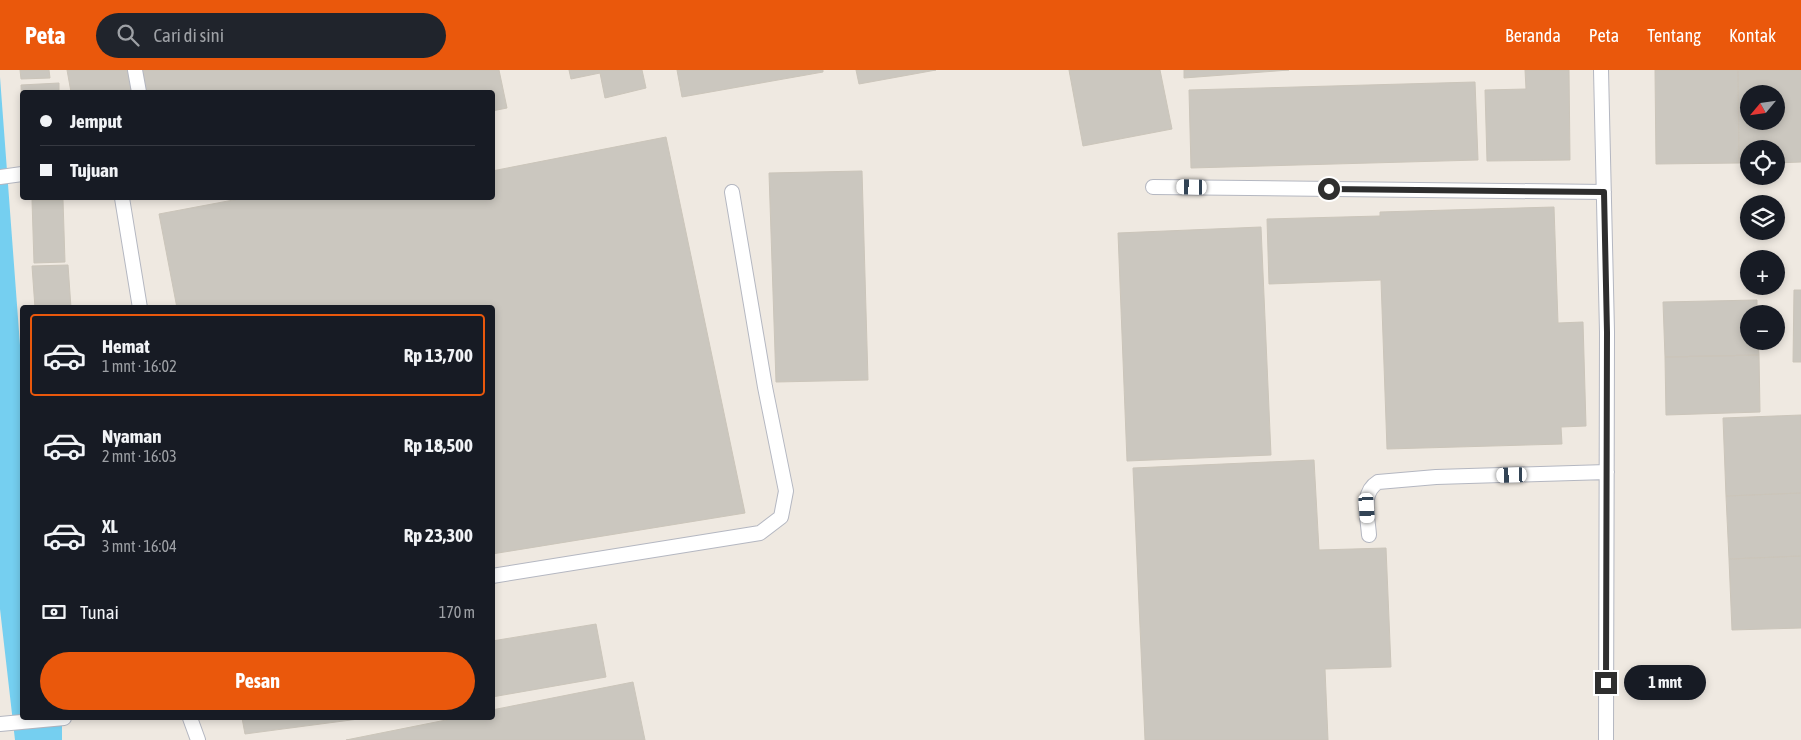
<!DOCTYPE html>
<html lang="id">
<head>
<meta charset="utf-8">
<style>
	body { margin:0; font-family:"Asap Condensed",sans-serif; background:#20242c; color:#f1f3f6; height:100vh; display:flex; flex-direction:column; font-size:19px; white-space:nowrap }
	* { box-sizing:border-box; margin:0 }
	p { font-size:16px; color:#9ea1a6 }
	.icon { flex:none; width:28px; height:28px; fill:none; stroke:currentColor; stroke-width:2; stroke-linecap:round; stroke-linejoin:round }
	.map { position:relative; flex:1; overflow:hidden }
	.details { position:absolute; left:20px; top:235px; width:475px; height:415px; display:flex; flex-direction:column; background:#171b24; border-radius:5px; box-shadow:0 2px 8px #0003 }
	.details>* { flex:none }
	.top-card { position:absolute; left:20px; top:20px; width:475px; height:110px; border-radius:5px; box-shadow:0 2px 8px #0003; display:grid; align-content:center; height:110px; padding:0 20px; background:#171b24 }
	.needle { width:32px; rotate:241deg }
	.tools { position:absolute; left:1740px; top:15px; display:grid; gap:10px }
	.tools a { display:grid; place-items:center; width:45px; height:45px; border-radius:50%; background:#171b24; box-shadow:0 2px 8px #0003; font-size:25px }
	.end { position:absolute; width:22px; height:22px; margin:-11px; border:6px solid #2e2e2e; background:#fff; box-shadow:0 0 0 2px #fff }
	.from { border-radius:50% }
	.bubble { position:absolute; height:35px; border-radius:18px; background:#171b24; box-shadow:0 2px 8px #0003; font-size:16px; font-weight:700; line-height:35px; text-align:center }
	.car { position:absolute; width:15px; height:30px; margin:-15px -8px; border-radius:6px; box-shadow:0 0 4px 1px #0007; background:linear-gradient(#fff 24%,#345 0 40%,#fff 0 76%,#345 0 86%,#fff 0) }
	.top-card b { display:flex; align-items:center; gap:18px; height:48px; font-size:19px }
	.top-card b+b { border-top:1px solid #363941 }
	.top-card i { width:12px; height:12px; background:#f1f3f6 }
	ul { padding:9px 0 0; list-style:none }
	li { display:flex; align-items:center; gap:15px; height:82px; margin:0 10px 8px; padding:0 10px; border:2px solid transparent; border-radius:5px }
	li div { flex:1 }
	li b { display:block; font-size:19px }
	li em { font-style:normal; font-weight:700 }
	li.on { border-color:#ea580c }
	li>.icon { width:45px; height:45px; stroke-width:1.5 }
	.pay { display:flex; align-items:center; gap:12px; height:55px; padding:0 20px; font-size:19px }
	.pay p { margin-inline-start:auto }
	.primary-button { display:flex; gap:10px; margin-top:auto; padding:10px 20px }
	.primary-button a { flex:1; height:58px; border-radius:30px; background:#ea580c; color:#fff; font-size:20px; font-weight:700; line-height:58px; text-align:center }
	header { display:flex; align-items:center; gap:30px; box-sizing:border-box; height:70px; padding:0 25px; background:#ea580c; color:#fff }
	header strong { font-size:24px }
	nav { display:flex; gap:28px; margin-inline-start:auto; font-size:18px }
	.search { width:350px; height:45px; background:#20242c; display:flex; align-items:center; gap:12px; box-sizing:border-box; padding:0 18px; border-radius:28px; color:#9ea1a6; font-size:19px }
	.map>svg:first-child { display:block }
</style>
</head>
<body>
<header>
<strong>Peta</strong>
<div class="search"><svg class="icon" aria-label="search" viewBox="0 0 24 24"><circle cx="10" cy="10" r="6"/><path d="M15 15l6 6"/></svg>Cari di sini</div>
<nav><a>Beranda</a><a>Peta</a><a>Tentang</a><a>Kontak</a></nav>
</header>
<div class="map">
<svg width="1801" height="670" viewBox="0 0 1801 670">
	<rect width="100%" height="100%" fill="#efe9e1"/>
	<!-- water -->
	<path fill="#75cff0" d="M0 7 22 302V648L62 655V670H15L0 539Z"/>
	<!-- building -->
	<path fill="#cbc7bf" stroke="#cbc5ba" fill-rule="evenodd" d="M20 0H49L50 8 21 9Z
		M67 0H129L133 22H71Z
		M137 0H499L507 38 492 41V22H141Z
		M569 0H642L646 18 605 28 600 3 571 9Z
		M677 0H823V2L682 27Z
		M856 0H936L859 14Z
		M1069 0H1160L1172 59 1083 76Z
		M1184 0H1289L1184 8Z
		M1525 0H1569L1570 90 1487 91 1485 20 1526 19Z
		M1655 0H1738L1739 93 1656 94Z
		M1738 0H1801V92L1776 93V79H1749V93H1739ZM1749 24H1776V51H1749Z
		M1475 12 1478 90 1191 98 1189 20Z
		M59 13V22H22V42L21 15Z
		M666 67 745 443 492 484V238H177L159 144 244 128H492V101Z
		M862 101 868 310 776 312 769 103Z
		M32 130H63L65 192 34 193Z
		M1554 137 1558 253 1583 252 1586 356 1561 357 1562 374 1387 379 1381 210 1269 214 1267 149 1380 146V142Z
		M1261 157 1271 385 1127 391 1118 163Z
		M68 195 71 238H35L32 196Z
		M1794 220H1801V292H1793Z
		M1757 230V244H1749V271H1758L1759 285 1665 287 1663 232Z
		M1759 285 1760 342 1666 345 1665 287Z
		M1801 345V423L1726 426 1723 348Z
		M1314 390 1319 480 1386 478 1391 597 1325 599 1328 670H1145L1133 398Z
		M1801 423V486L1729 489 1726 426Z
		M1801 486V558L1732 560 1729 489Z
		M596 554 606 607 492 627V571Z
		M633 612 645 670H346L456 648H492V640Z
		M242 648H366L245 664Z"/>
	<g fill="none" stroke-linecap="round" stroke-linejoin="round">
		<!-- lane casing -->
		<g stroke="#b4b7c1" stroke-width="16">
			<path id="lane" d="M135 0 139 22
				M1601 0 1607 262 1606 670
				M0 107 22 104
				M1153 117 1604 122
				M122 128 140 238
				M1369 465C1368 447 1360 423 1378 412L1436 407 1607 402
				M492 506 760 463 781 447 786 421 765 317 732 122
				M190 648 198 670
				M0 654 64 648"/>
		</g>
		<!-- lane -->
		<use href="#lane" stroke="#fff" stroke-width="14"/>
	</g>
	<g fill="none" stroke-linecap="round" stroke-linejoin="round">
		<!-- route -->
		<path stroke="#2e2e2e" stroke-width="6" d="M1329 119 1604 122 1607 262 1606 613"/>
	</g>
</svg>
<div class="tools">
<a><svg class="needle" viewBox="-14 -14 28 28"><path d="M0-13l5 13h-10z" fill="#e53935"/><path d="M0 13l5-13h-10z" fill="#9ea1a6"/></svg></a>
<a><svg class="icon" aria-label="locate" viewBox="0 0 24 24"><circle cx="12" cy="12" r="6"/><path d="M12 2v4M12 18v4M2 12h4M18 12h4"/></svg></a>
<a><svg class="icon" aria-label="layers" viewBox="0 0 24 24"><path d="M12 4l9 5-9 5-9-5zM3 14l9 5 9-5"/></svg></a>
<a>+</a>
<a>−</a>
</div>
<i class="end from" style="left:1329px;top:119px"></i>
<i class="end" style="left:1606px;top:613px"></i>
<div class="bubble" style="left:1624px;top:595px;width:82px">1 mnt</div>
<i class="car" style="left:1192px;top:117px;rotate:271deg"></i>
<i class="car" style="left:1512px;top:405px;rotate:268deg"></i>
<i class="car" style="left:1367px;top:438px;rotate:176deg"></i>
<div class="top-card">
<b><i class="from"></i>Jemput</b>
<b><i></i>Tujuan</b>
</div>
<section class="details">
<ul>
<li class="on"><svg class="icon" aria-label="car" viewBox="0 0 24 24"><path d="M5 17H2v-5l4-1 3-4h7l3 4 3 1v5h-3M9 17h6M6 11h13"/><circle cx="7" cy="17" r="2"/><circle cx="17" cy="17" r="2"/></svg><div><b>Hemat</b><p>1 mnt · 16:02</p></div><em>Rp 13,700</em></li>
<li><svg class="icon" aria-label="car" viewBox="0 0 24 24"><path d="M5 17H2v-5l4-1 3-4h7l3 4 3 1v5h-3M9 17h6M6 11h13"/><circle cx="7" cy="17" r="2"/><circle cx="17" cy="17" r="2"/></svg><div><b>Nyaman</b><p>2 mnt · 16:03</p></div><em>Rp 18,500</em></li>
<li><svg class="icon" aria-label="car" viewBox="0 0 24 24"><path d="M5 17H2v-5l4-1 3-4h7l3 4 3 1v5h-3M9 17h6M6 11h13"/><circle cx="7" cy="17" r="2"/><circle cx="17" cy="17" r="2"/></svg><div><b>XL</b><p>3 mnt · 16:04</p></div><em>Rp 23,300</em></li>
</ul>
<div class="pay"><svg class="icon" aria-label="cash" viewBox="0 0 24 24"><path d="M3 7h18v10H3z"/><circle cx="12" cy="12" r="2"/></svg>Tunai<p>170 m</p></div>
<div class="primary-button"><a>Pesan</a></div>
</section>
</div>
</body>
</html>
